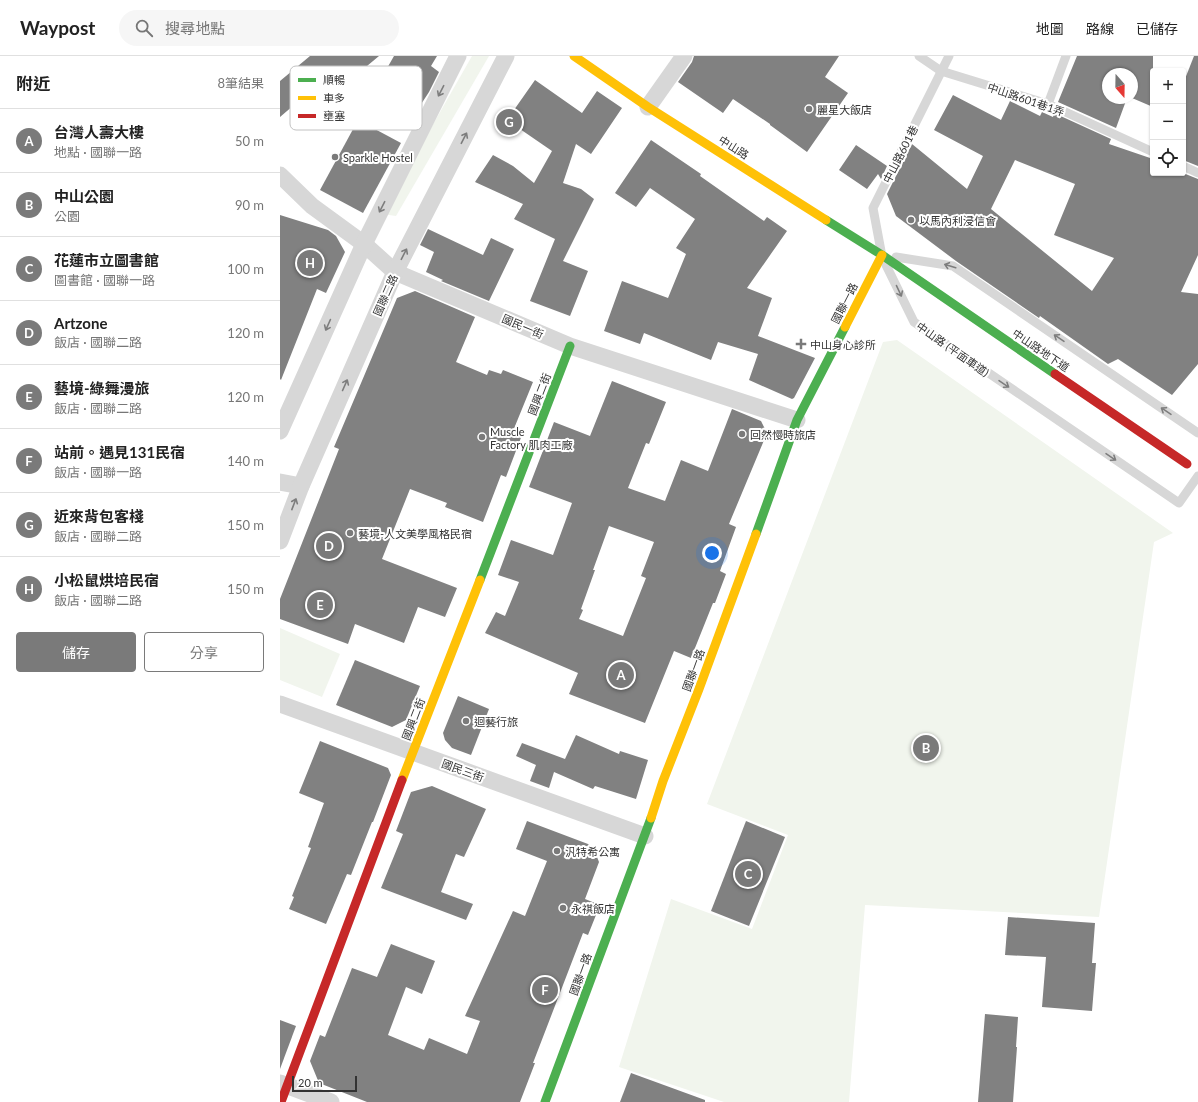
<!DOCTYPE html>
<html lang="zh-TW">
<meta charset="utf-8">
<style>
body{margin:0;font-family:Lato,"Noto Sans TC",sans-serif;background:#f6f6f6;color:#222}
.controls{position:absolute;right:12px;top:12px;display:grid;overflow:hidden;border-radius:4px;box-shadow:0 1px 3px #0004}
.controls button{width:36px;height:36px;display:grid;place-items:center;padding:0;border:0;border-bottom:1px solid #e0e0e0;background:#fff;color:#222;font:20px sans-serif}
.compass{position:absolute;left:822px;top:12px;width:36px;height:36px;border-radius:50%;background:#fff;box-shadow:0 1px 3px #0004;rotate:160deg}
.scale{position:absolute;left:12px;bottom:10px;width:65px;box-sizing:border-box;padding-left:4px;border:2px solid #333;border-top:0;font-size:11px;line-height:14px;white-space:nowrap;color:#333;-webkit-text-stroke:3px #fff;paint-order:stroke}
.you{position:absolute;left:432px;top:497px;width:14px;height:14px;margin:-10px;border:3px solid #fff;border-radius:50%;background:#1a73e8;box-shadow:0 0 0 6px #1a73e833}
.badge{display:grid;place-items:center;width:26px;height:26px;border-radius:50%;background:#7a7a7a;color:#fff;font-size:13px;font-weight:700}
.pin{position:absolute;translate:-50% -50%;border:2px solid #fff;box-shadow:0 1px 4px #0006}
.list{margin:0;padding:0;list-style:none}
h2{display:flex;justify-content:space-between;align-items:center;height:52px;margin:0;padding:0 16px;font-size:17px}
h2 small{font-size:13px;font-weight:400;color:#767676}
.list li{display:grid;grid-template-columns:26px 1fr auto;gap:12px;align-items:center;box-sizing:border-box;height:64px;padding:0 16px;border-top:1px solid #e0e0e0}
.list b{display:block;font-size:15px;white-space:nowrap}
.list p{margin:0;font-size:13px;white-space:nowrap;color:#767676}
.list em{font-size:13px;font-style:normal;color:#767676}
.actions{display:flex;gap:8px;padding:12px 16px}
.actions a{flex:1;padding:9px 0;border:1px solid #7a7a7a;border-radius:4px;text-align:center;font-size:14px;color:#7a7a7a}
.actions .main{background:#7a7a7a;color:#fff}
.icon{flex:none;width:22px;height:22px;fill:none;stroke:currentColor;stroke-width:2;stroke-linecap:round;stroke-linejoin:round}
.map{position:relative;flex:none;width:918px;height:1046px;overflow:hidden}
header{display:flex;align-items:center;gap:24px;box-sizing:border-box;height:56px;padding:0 20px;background:#fff;border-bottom:1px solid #e0e0e0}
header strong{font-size:19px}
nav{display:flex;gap:22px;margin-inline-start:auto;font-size:14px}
.search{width:280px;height:36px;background:#f6f6f6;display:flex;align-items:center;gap:10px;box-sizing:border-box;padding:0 14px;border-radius:22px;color:#767676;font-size:15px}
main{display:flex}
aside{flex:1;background:#fff}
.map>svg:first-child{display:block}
.green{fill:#f1f5ed}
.building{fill:#818181;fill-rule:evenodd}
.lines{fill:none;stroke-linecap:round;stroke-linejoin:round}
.lane{stroke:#d7d7d7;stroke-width:9}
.street{stroke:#d7d7d7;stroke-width:17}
.fast{stroke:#4caf50;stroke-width:9}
.slow{stroke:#ffc107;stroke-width:9}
.jam{stroke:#c62828;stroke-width:9}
.oneway{stroke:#7d7d7d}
.poi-dot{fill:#7a7a7a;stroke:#fff;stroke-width:1.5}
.labels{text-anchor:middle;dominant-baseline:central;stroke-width:4;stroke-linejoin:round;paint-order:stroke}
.street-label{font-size:11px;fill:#333;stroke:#fff}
.poi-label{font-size:11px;fill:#333;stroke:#fff;text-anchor:start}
.key{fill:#fff;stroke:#c2c2c2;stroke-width:1}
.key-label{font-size:11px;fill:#333}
</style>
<header>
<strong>Waypost</strong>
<div class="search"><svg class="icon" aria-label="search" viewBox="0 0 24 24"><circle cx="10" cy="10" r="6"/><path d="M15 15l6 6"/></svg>搜尋地點</div>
<nav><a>地圖</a><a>路線</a><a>已儲存</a></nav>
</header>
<main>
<aside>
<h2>附近<small>8筆結果</small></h2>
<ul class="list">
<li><span class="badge">A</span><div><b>台灣人壽大樓</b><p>地點 · 國聯一路</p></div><em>50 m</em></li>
<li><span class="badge">B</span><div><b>中山公園</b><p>公園</p></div><em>90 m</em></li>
<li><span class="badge">C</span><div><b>花蓮市立圖書館</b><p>圖書館 · 國聯一路</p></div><em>100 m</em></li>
<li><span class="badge">D</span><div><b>Artzone</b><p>飯店 · 國聯二路</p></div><em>120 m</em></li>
<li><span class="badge">E</span><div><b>藝境-綠舞漫旅</b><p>飯店 · 國聯二路</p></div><em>120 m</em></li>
<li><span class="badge">F</span><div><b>站前。遇見131民宿</b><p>飯店 · 國聯一路</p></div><em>140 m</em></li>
<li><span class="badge">G</span><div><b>近來背包客棧</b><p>飯店 · 國聯二路</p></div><em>150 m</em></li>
<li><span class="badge">H</span><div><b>小松鼠烘培民宿</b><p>飯店 · 國聯二路</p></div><em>150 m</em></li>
</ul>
<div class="actions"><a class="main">儲存</a><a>分享</a></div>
</aside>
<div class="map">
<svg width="918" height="1046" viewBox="0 0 918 1046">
<rect width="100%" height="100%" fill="#fff"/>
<g class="green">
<path d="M192,0H209L116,160L102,158Z"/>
<path d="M617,284L893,477L874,486L819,861L585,849L569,1046H444L339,1011L391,843L472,873L508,779L427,748L603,286Z"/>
<path d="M0,572L60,598L42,641L0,624Z"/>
</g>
<g class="building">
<path d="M30,0H99L39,50L28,37L0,61V25Z"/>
<path d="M114,0H157L151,10L159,16L149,36L134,59L94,35Z"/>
<path d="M414,0H559L545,21L568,37L527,96L490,69V68L453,43L443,57L398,26L412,6Z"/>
<path d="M797,0H873V51L852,42V18H828V42H847L836,72L778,46Z"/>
<path d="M914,0H918V110L903,104V28Z"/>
<path d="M255,24L302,57L317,35L342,52L311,98L296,88L283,127L301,133L314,143L283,205L308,215L290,260L250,245L275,183L234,163L243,148L195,126L213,99L233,110L254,127L272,95L227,64Z"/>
<path d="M673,39L721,64L730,45L760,60L762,56L773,61L774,57L831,83L829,88L873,103V117H903L918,123V199L901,236L918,238V308L892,339L838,303L828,308L760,260L759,262L676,205L616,160L607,138L632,88L687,133L703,100L654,74ZM735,104L795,128L774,179L834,202L812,235L711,153Z"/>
<path d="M78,64L121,87L83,157L40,134Z"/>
<path d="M371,84L421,118L420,120L484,165L487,161L507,175L467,232L492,242L478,280L535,302L514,342L512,343L469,324L478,298L438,286L431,304L364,277L360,288L324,275L342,225L388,242L406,198L396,192L415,163L370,132L356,151L335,137Z"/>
<path d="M576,89L607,110L601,123L598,118L587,133L559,114Z"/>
<path d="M0,159L48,174L56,180L65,196L46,237L37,233L1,324L0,323Z"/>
<path d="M148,173L203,199L211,182L234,193L209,245L161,225L163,224L146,216L154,196L140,189Z"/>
<path d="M135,235L195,261L176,306L207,319L209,314L221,318L223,314L253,326L233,375L242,379L226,421L221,419L203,466L165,451L167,447L130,433L102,503L177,532L165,561L138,551L124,587L75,568L68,588L0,563V543L59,393L54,391L117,242Z"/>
<path d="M332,325L386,346L369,388L366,387L348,432L385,445L401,404L428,415L452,353L481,365L487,377L449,468L456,471L440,515L446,518L435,547H433L411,602L394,595L365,667L289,638L298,617L205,577L216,556L225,560L239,526L218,519L231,484L273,499L292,447L249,431L274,366L310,380ZM329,470L374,486L361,520L366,522L343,580L299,563L303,554L301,553L315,514H313Z"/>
<path d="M75,604L140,630L126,664L112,671L56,649Z"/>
<path d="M178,640L209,653L191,699L172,692L165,684L163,677Z"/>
<path d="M296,679L339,698L340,695L368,704L356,743L315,730L313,733L274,716L269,732L250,725L256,709L236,700L242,687L285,703Z"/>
<path d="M40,685L108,712L111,719L93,766H92L71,819L67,818L46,868L9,853L14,841L12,840L31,792L28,791L44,747L19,737Z"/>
<path d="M152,730L206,753L184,801L176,798L161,836L193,848L186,864L101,832L123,778L116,775L131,736Z"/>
<path d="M247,765L308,788L315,796L319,806L305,843L320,849L308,879L303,877L253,1007H255L240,1046H87L39,1027L30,1005L40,979L45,981L72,912L97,921L111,888L155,905L142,938L126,931L108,979L144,994L149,982L187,998L200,965L185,960L233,855L245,860L267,805L236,793Z"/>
<path d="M466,765L505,781L469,870L431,855Z"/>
<path d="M728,861L815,867L812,907H816L812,955L762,951L766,901L725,899Z"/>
<path d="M705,958L738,961L736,991H737L733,1046H698Z"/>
<path d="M0,964L16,970L0,1013Z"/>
<path d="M351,1017L425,1044V1046H340Z"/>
</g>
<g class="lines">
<g class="lane">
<path d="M639,0L661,15L768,48L873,96"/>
<path d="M768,48L786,0"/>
<path d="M903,110L918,117"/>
<path d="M601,195L593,152L669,0"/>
<path d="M616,201L673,210L918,377"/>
<path d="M606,209L634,266L899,447L918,420"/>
</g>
<g class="street">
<path d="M368,51L404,0"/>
<path d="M0,119L32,150L84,188L115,216L290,290L517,364"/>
<path d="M0,375L84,188L178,0"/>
<path d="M0,426L21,430"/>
<path d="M0,485L21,430L115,216L226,0"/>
<path d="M0,648L365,780"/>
<path d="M0,1027L51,1046"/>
</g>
<g class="fast">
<path d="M546,164L602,199L775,318"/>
<path d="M476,478L517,364L565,271"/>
<path d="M200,524L290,290"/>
<path d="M265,1046L371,762"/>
</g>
<g class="slow">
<path d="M294,0L368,51L546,164"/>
<path d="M565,271L602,199"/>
<path d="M122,724L200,524"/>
<path d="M371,762L383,725L419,633L476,478"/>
</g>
<g class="jam">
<path d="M775,318L907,408"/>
<path d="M1,1046L122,724"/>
</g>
</g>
<defs><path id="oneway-shaft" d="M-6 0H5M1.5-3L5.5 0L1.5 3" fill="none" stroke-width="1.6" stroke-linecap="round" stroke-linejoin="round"/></defs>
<g class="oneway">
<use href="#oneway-shaft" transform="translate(161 35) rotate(117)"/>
<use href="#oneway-shaft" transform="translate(184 82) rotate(-63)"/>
<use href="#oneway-shaft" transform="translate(102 151) rotate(117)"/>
<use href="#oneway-shaft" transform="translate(124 198) rotate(-63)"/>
<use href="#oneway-shaft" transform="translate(670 210) rotate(-163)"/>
<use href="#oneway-shaft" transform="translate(619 235) rotate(65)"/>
<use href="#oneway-shaft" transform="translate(48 269) rotate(114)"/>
<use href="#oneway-shaft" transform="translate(779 282) rotate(-146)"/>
<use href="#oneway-shaft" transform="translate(724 328) rotate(34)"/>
<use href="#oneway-shaft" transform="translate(65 329) rotate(-66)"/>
<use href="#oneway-shaft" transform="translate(886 355) rotate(-146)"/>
<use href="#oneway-shaft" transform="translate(831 401) rotate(34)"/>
<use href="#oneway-shaft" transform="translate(14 448) rotate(-69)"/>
</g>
<g class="poi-dot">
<circle cx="529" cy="53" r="4"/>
<circle cx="55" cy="101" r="4"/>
<circle cx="631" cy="164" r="4"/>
<path d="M519 282h4v4h4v4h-4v4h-4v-4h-4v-4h4z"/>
<circle cx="462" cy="378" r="4"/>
<circle cx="202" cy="381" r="4"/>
<circle cx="70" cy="477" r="4"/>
<circle cx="186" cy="665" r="4"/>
<circle cx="277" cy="795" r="4"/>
<circle cx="283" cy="852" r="4"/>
</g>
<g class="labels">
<g class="street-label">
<text transform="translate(746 43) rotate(19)">中山路601巷1弄</text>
<text transform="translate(454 91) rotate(32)">中山路</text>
<text transform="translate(620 98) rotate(-63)">中山路601巷</text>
<text transform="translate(105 239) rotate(-66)">國聯二路</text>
<text transform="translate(564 247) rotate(-63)">國聯一路</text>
<text transform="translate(243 270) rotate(23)">國民一街</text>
<text transform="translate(673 293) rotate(35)">中山路 (平面車道)</text>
<text transform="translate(761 294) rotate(34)">中山路地下道</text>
<text transform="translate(259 338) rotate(-69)">國興二街</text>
<text transform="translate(413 614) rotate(-70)">國聯一路</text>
<text transform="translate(133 663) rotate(-69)">國興二街</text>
<text transform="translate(183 714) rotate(20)">國民三街</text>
<text transform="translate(300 918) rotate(-70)">國聯一路</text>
</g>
<g class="poi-label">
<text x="537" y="53">麗星大飯店</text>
<text x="63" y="101">Sparkle Hostel</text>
<text x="639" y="164">以馬內利浸信會</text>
<text x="530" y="288">中山身心診所</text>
<text x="210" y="375">Muscle<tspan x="210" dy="13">Factory 肌肉工廠</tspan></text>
<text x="470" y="378">回然慢時旅店</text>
<text x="78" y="477">藝境-人文美學風格民宿</text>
<text x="194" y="665">迴藝行旅</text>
<text x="285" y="795">汎特希公寓</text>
<text x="291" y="852">永祺飯店</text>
</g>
</g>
<rect x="10" y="10" width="132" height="64" rx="6" class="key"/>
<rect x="18" y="22" width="18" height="4" fill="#4caf50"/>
<rect x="18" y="40" width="18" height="4" fill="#ffc107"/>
<rect x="18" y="58" width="18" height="4" fill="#c62828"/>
<g class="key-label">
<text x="43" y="28">順暢</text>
<text x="43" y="46">車多</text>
<text x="43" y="64">壅塞</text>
</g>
</svg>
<div class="controls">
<button>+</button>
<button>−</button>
<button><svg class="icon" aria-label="locate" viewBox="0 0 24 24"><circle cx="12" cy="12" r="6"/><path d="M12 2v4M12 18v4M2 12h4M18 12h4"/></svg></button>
</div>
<svg class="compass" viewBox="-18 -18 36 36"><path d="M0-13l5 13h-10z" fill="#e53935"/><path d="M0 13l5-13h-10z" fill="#767676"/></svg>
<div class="scale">20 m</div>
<div class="you"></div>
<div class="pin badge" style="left:341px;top:619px">A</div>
<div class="pin badge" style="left:646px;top:692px">B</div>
<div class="pin badge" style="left:468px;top:818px">C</div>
<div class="pin badge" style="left:49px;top:490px">D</div>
<div class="pin badge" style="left:40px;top:549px">E</div>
<div class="pin badge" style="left:265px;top:934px">F</div>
<div class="pin badge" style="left:229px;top:66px">G</div>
<div class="pin badge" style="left:30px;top:207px">H</div>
</div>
</main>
